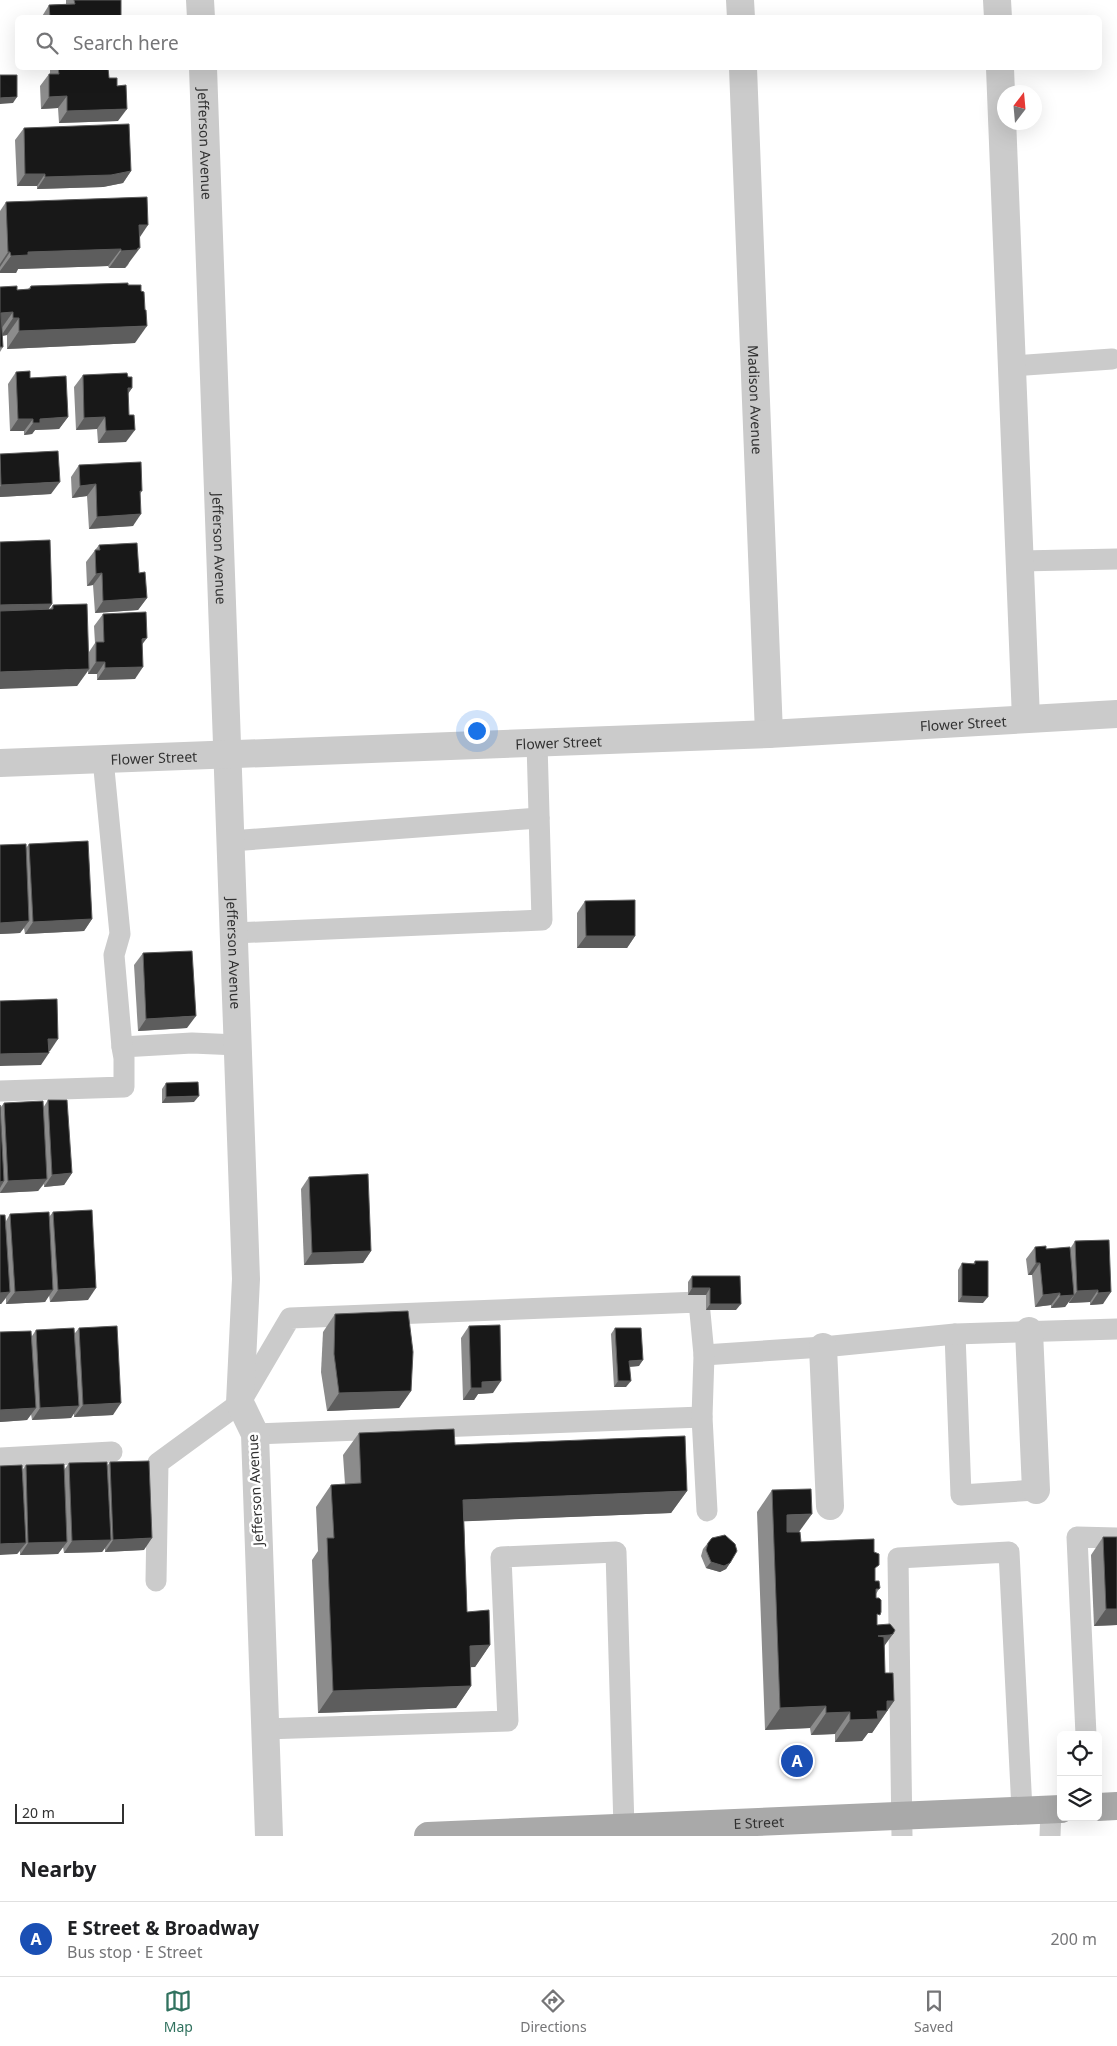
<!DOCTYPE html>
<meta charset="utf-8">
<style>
body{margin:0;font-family:"Noto Sans",sans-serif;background:#f6f6f6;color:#202124}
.controls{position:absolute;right:15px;bottom:15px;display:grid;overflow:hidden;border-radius:8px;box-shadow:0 5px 20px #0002}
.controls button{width:45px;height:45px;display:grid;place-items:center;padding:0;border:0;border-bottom:1px solid #e0e0e0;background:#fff;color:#202124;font:25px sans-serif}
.compass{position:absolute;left:997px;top:85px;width:45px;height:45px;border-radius:50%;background:#fff;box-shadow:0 5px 20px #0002;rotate:16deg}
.scale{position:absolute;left:15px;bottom:12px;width:109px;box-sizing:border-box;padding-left:5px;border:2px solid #313131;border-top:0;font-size:14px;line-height:18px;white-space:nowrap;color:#313131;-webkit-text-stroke:4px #fff;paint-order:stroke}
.you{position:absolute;left:476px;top:730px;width:18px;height:18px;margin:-12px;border:4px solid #fff;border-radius:50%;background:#1a73e8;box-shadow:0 0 0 8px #1a73e833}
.badge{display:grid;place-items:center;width:32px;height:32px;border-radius:50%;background:#31725f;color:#fff;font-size:16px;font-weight:700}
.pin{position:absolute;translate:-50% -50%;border:2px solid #fff;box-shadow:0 1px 5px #0006}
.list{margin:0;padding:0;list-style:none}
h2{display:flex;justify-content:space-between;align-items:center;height:65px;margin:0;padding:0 20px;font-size:21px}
h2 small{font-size:16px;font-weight:400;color:#757577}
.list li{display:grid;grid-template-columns:32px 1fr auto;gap:15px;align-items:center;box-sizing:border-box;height:75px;padding:0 20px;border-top:1px solid #e0e0e0}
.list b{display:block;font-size:19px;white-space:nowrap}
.list p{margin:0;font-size:16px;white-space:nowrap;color:#757577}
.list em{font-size:16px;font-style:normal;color:#757577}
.icon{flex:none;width:28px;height:28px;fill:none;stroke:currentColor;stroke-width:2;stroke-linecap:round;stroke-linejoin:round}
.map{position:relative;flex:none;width:1117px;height:1836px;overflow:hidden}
.search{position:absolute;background:#fff;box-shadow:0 5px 20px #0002;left:15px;right:15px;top:15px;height:55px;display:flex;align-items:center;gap:12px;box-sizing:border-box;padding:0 18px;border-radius:8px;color:#757577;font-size:19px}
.sheet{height:140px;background:#fff}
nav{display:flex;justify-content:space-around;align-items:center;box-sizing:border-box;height:70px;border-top:1px solid #e0e0e0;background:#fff;font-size:14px;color:#757577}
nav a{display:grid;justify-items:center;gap:2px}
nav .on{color:#31725f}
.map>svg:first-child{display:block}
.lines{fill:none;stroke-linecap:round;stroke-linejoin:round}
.lane{stroke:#cbcbcb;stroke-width:21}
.street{stroke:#cbcbcb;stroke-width:28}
.primary{stroke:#a9a9a9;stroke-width:28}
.wall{fill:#8c8c8c}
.shaded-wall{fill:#5d5d5d}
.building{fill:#181818;stroke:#5d5d5d}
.labels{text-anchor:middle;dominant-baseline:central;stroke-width:5;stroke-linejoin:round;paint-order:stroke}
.street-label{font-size:14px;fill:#313131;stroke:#fff}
</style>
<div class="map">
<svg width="1117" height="1836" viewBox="0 0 1117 1836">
<rect width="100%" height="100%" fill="#fff"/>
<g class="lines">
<g class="lane">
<path d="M1012,366L1112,359"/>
<path d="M1020,561L1117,559"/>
<path d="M231,841L539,818"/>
<path d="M234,933L542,920L537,743"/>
<path d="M122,1047L192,1043L238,1045"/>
<path d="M0,1091L124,1087V1058L122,1047L114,955L120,934L103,759"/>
<path d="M955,1334L961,1495L1036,1490"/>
<path d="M704,1355L823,1347L955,1334L1117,1329"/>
<path d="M255,1434L702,1417"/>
<path d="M0,1458L112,1452"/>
<path d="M156,1581L158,1463L240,1403L290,1318L699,1302L704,1355L702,1417L707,1511"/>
<path d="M265,1729L508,1721L501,1557L616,1552L624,1828"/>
<path d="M1086,1735L1077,1537L1117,1538"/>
<path d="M902,1836L898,1558L1009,1552L1022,1810"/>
<path d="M1050,1836L1051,1809"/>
</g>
<g class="street">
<path d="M200,0L201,18"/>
<path d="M740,0L741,18"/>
<path d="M997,0L998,18"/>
<path id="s1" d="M203,68L246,1279L240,1403L255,1434L269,1836"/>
<path id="s2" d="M743,68L769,734"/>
<path d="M1000,68L1026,719"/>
<path id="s3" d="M0,763L769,734L1117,714"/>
<path d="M1029,1331L1036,1490"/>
<path d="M823,1347L830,1506"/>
</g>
<g class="primary">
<path d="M1098,1807L1117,1806"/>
<path id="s4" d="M428,1836L1061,1809"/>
</g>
</g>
<g class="wall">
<path d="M66,0H121V18H41L49,5L66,4Z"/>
<path d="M50,68H119H108L109,78L118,121L59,123L58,108L41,109L40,86L49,74H50Z"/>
<path d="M24,128L131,171L123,183L103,187L37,189V186H17L15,140Z"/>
<path d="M6,202L140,237L128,265L125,268H109L108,266L18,269L16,273H0V211Z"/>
<path d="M128,285L135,343L7,349V335L2,336L3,347L0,352V287L17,290L28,289L31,286Z"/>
<path d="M16,372L30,378L68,417L59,429L35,430L32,434L24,435V431H10L8,384Z"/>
<path d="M83,375L128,377L132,388L128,393L126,442L98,443L97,429L76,430L74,387Z"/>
<path d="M0,454L51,494L0,497Z"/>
<path d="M79,465L142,491L140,494L133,526L89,529L87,496L72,498L71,477Z"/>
<path d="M0,542L52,604L48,609H50L53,605L89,652L95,643L94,626L103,614L142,644L135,679L97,680V674H88V671L77,686Z"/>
<path d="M99,545L139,573L147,598L138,610L95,613L93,585L87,586L86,562Z"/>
<path d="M29,844L92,919L84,931L25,934L24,928L20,933L0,934V845L26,848Z"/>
<path d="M585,901L635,936L627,948H577V913Z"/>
<path d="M143,953L187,1028L138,1031L134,965Z"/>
<path d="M166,1083L194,1102L162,1103V1089Z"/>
<path d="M48,1100L72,1173L64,1185L44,1187V1184L38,1191L0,1193V1105V1108L4,1103L43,1108Z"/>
<path d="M309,1177L371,1251L363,1263L304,1265L301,1189Z"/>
<path d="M53,1212L88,1300L50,1302L49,1295L45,1302L6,1304V1298L1,1304L6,1221L10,1214L49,1217Z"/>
<path d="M1109,1240L1103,1304L1090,1305V1302L1069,1303V1301L1065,1307L1051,1308V1305L1035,1307L1032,1275H1028L1026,1259L1035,1247L1046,1249H1070L1075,1241Z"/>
<path d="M975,1261L983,1303L958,1302V1270L962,1263L973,1264Z"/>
<path d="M692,1276H740L736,1310H706V1295H688V1282Z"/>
<path d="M335,1314L411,1391L399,1408L327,1411L321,1372L323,1332Z"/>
<path d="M469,1326L493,1393L478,1394L474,1400H463L461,1338Z"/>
<path d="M79,1328L113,1415L74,1417V1413L71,1418L32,1420L31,1414L27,1420L0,1422V1332L32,1336L36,1330L75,1333Z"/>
<path d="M615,1328L639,1366L630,1367L626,1387H614L611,1334Z"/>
<path d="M359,1433L455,1445L687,1491L671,1513L464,1521L467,1612L490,1645L475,1667H470L471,1686L456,1708L318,1713L312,1560L318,1551L316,1507L331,1485L345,1484L343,1455Z"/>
<path d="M110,1462L144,1550L105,1552V1548L102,1552L64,1553L63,1547L58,1554L20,1555V1551L17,1554L23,1469L26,1465L64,1470L69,1463L107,1466Z"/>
<path d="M772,1490L799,1532L801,1542L875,1571V1581L879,1589L876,1594L877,1625L884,1646L885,1673L894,1701L872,1733H868L862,1741L835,1742V1734L811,1735L810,1728L765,1730L757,1512Z"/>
<path d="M1103,1537L1117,1625L1094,1626L1091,1555Z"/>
<path d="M712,1538L730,1563L726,1569L720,1572L706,1568L701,1556L703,1549Z"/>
</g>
<g class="shaded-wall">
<path d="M67,96L58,108L41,109L49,97Z"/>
<path d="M17,97L13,103L0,104V98Z"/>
<path d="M127,109L118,121L59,123L67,111Z"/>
<path d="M131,171L123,183L103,187L37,189L45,177Z"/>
<path d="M25,174H45L37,186H17Z"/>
<path d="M139,225H148L136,243Z"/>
<path d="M140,248L125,268H109L121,251Z"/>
<path d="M121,249L108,266L18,269L16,273H0V271L11,256L28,252Z"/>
<path d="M8,252H10L0,267V264Z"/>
<path d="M13,312L1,329V313Z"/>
<path d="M13,318H19L7,335L1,336Z"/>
<path d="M147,326L135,343L7,349L19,331Z"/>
<path d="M128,388H132L124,400Z"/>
<path d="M68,417L59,429L35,430L32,434L24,435L33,423L40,419Z"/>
<path d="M105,417L97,429L76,430L84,418Z"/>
<path d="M18,419H33L24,431H10Z"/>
<path d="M135,430L126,442L98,443L106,431Z"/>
<path d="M60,482L51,494L0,497V487L1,485Z"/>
<path d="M96,484L87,496L72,498L80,486Z"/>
<path d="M141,514L133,526L89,529L97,517Z"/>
<path d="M102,573L93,585L87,586L96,574Z"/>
<path d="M147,598L138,610L95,613L103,601Z"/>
<path d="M52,604L44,616L0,617V605Z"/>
<path d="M147,638L138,650L142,639Z"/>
<path d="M96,662H105L97,674H88Z"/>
<path d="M143,667L135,679L97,680L105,668Z"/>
<path d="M89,669L77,686L0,689V672Z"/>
<path d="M92,919L84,931L25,934L33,922Z"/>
<path d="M29,921L20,933L0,934V923Z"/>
<path d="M586,936H635L627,948H577Z"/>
<path d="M196,1016L187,1028L138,1031L146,1019Z"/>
<path d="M48,1039H58L50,1051H40Z"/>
<path d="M49,1053L41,1065L0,1066V1054Z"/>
<path d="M199,1096L194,1102L162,1103L166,1097Z"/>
<path d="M72,1173L64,1185L44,1187L52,1175Z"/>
<path d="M47,1179L38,1191L0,1193L8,1181Z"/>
<path d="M4,1181L0,1188V1182Z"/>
<path d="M371,1251L363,1263L304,1265L312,1253Z"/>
<path d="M1036,1263H1040L1032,1275H1028Z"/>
<path d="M96,1288L88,1300L50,1302L58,1290Z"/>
<path d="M692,1288H710L706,1295H688Z"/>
<path d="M53,1290L45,1302L6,1304L15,1292Z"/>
<path d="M1098,1290L1090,1302L1069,1303L1077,1291Z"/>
<path d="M10,1292L1,1304H0V1293Z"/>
<path d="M1111,1292L1103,1304L1090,1305L1098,1293Z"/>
<path d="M1060,1293L1051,1305L1035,1307L1043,1295Z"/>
<path d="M1074,1295L1065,1307L1051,1308L1060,1296Z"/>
<path d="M962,1296L988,1297L983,1303L958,1302Z"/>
<path d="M710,1304H741L736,1310H706Z"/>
<path d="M643,1360L639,1366L625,1367L629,1361Z"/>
<path d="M501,1381L493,1393L478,1394L474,1400H463L471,1388L482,1382Z"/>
<path d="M618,1381H631L626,1387H614Z"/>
<path d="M411,1391L399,1408L327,1411L339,1393Z"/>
<path d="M121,1403L113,1415L74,1417L83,1405Z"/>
<path d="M79,1406L71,1418L32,1420L40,1408Z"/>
<path d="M36,1408L27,1420L0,1422V1410Z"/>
<path d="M687,1491L671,1513L448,1522L463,1500Z"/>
<path d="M812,1514L796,1536L774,1537L787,1515Z"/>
<path d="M152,1538L144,1550L105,1552L113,1540Z"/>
<path d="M111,1540L102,1552L64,1553L72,1541Z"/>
<path d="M67,1542L58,1554L20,1555L28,1543Z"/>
<path d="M26,1543L17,1554L0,1555V1544Z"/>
<path d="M711,1562L730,1563L726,1569L720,1572L706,1568Z"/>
<path d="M1106,1609H1117V1625L1094,1626Z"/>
<path d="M893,1634L877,1656L878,1636Z"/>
<path d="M490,1645L475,1667L454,1668L470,1646Z"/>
<path d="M471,1686L456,1708L318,1713L333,1691Z"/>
<path d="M887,1701H894L872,1733H868L862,1741L835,1742L850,1720L877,1711Z"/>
<path d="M826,1706L810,1728L765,1730L780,1708Z"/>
<path d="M850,1712L835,1734L811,1735L826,1713Z"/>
</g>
<g class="building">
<path d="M74,0H121V18H50L49,5L75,4Z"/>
<path d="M58,68H108L109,78H117V86L126,85L127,109L67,111V96L49,97V74H59Z"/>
<path d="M0,75H17V97L0,98Z"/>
<path d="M129,124L131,171L111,175L45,177V174H25L24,128Z"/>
<path d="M147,197L148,225H139L140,248H138L137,250L121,251V249L28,252V255L11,256L10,252H8L6,202Z"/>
<path d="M128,283V285H141V291L144,292L145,310H146L147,326L19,331V318H13V312L1,313L3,347H0V287L17,286V290L30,289L31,286Z"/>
<path d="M30,371V378L66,376L68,417L40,419V423H33V419H18L16,372Z"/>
<path d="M127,373L128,377H132V388H128L129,415H134L135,430L106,431L105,417L84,418L83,375Z"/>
<path d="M58,451L60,482L1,485L0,454Z"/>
<path d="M141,462L142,491H140L141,514L97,517L96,484L80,486L79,465Z"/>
<path d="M50,540L52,604L0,605V542Z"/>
<path d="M137,543L139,573L145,572L147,598L103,601L102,573L96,574L95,550H100L99,545Z"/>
<path d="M87,604L89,669L0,672V611L53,609V605Z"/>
<path d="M146,612L147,638L142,639L143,667L105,668V662H96V642H104L103,614Z"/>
<path d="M88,841L92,919L33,922L29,844Z"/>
<path d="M26,844L29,921L0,923V845Z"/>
<path d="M635,900V936H586L585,901Z"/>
<path d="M192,951L196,1016L146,1019L143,953Z"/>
<path d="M57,999L58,1039H48L49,1053L0,1054V1001Z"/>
<path d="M198,1082L199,1096L166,1097V1083Z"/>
<path d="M48,1100H67L72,1173L52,1175Z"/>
<path d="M43,1101L47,1179L8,1181L4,1103Z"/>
<path d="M0,1105L4,1181L0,1182Z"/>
<path d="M368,1174L371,1251L312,1253L309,1177Z"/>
<path d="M92,1210L96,1288L58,1290L53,1212Z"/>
<path d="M49,1212L53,1290L15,1292L10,1214Z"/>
<path d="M0,1215H5L10,1292L0,1293Z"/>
<path d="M1109,1240L1111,1292L1098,1293V1290L1077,1291L1075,1241Z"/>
<path d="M1046,1246V1249L1070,1247L1074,1295L1060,1296V1293L1043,1295L1040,1263H1036L1035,1247Z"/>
<path d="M975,1261H988V1297L962,1296V1263L975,1264Z"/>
<path d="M692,1276H740L741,1304H710V1288H692Z"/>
<path d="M408,1311L413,1352L411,1391L339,1393L334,1354L335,1314Z"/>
<path d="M500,1325L501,1381L482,1382V1388H471L469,1326Z"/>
<path d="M117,1326L121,1403L83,1405L79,1328Z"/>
<path d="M74,1328L79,1406L40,1408L36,1330Z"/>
<path d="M615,1328H641L643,1360L629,1361L631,1381H618Z"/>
<path d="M31,1331L36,1408L0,1410V1332Z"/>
<path d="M454,1429L455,1445L685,1436L687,1491L463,1500L467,1612L489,1610L490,1645L470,1646L471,1686L333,1691L327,1538H334L331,1485L361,1483L359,1433Z"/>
<path d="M149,1461L152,1538L113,1540L110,1462Z"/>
<path d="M107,1462L111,1540L72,1541L69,1463Z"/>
<path d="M64,1464L67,1542L28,1543L26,1465Z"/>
<path d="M22,1465L26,1543L0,1544V1466Z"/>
<path d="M811,1489L812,1514L787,1515V1532H800L801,1542L874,1539V1552L879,1554V1565L875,1568V1581H879L880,1588L879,1589H876V1598H879L881,1600V1612L880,1615L877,1614V1625L890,1624L895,1630L893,1634L890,1635L878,1636L884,1637L885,1673H893L894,1701H887V1711H877L878,1719L850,1720V1712L826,1713V1706L780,1708L772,1490Z"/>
<path d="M725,1535L735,1544L737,1551L730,1563L724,1566L711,1562L706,1550L708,1543L712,1538Z"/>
<path d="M1103,1537H1117V1609H1106Z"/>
</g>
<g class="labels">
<g class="street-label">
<text stroke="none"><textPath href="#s1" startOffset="76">Jefferson Avenue</textPath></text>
<text stroke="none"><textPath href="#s2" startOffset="332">Madison Avenue</textPath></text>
<text stroke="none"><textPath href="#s1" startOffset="481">Jefferson Avenue</textPath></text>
<text stroke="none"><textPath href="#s3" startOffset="964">Flower Street</textPath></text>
<text stroke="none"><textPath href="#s3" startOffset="559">Flower Street</textPath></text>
<text stroke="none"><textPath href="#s3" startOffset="154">Flower Street</textPath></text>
<text stroke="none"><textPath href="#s1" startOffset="886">Jefferson Avenue</textPath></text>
<text transform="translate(255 1490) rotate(-93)">Jefferson Avenue</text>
<text stroke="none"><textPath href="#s4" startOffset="331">E Street</textPath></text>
</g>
</g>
</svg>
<div class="controls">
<button><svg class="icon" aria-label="locate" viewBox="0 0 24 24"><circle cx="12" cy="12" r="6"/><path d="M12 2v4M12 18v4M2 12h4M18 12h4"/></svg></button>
<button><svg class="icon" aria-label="layers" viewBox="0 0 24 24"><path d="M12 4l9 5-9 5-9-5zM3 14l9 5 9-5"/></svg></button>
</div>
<svg class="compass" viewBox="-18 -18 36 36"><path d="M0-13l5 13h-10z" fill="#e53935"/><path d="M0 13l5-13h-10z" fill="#757577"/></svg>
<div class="scale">20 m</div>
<div class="you"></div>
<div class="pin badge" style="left:797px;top:1761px;background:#1a4fb4">A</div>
<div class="search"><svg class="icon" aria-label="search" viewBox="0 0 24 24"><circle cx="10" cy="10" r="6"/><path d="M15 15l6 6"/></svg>Search here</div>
</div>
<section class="sheet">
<h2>Nearby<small></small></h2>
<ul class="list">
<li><span class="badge" style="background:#1a4fb4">A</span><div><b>E Street &amp; Broadway</b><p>Bus stop · E Street</p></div><em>200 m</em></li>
</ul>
</section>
<nav>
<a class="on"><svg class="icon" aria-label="map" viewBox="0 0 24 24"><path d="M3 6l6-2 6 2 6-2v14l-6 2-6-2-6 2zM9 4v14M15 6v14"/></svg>Map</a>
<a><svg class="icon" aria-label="directions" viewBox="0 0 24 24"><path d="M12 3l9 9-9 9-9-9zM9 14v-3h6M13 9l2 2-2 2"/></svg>Directions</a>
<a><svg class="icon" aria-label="saved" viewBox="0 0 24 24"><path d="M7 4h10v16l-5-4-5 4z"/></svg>Saved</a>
</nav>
